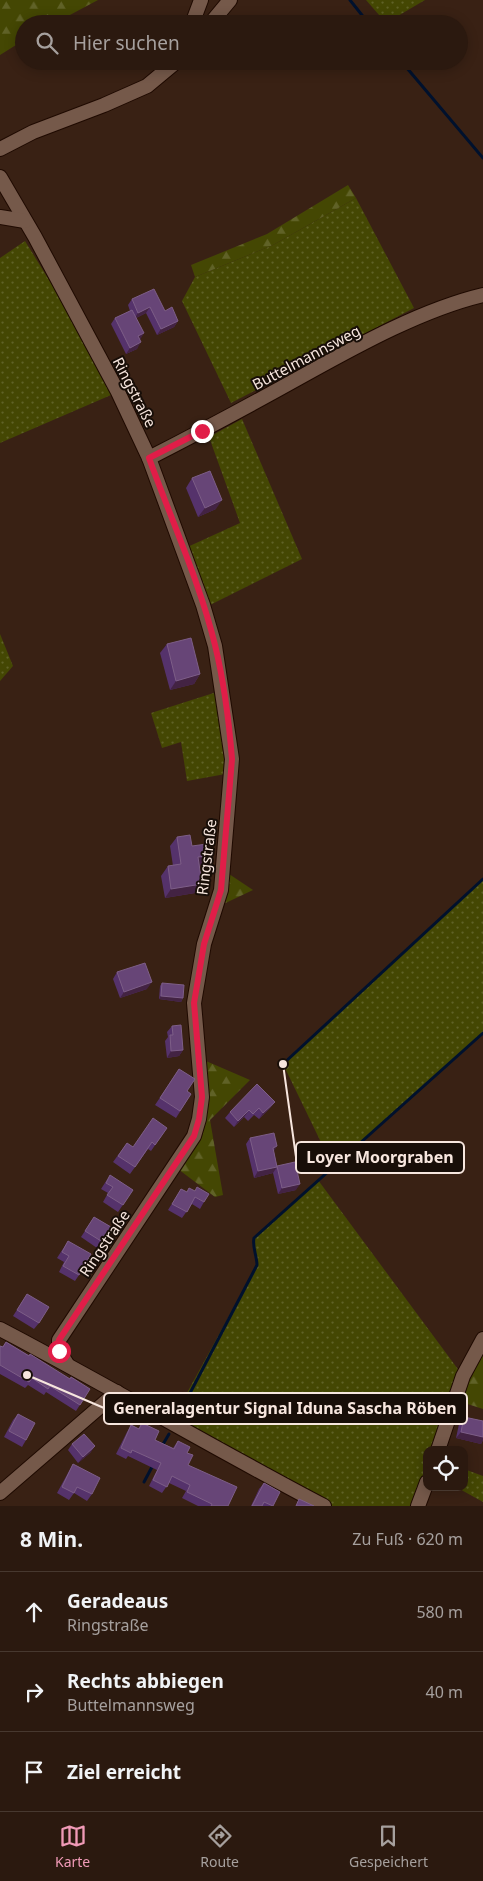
<!DOCTYPE html>
<html lang="de">
<meta charset="utf-8">
<style>
body{margin:0;font-family:"Noto Sans",sans-serif;background:#37261d;color:#f1f3f6}
.controls{position:absolute;right:15px;bottom:15px;display:grid;overflow:hidden;border-radius:10px;box-shadow:0 2px 12px #0003}
.controls button{width:45px;height:45px;display:grid;place-items:center;padding:0;border:0;border-bottom:1px solid #47382f;background:#2b190f;color:#f1f3f6;font:25px sans-serif}
.stop{position:absolute;width:15px;height:15px;margin:-11px;border:4px solid #e11d48;border-radius:50%;background:#fff}
.stop.end{background:#e11d48;border-color:#fff;box-shadow:0 1px 5px #0008}
.list{margin:0;padding:0;list-style:none}
h2{display:flex;justify-content:space-between;align-items:center;height:65px;margin:0;padding:0 20px;font-size:21px}
h2 small{font-size:16px;font-weight:400;color:#a6a09e}
.list li{display:grid;grid-template-columns:32px 1fr auto;gap:15px;align-items:center;box-sizing:border-box;height:80px;padding:0 20px;border-top:1px solid #47382f}
.list b{display:block;font-size:19px;white-space:nowrap}
.list p{margin:0;font-size:16px;white-space:nowrap;color:#a6a09e}
.list em{font-size:16px;font-style:normal;color:#a6a09e}
.icon{flex:none;width:28px;height:28px;fill:none;stroke:currentColor;stroke-width:2;stroke-linecap:round;stroke-linejoin:round}
.map{position:relative;flex:none;width:483px;height:1506px;overflow:hidden}
.search{position:absolute;background:#2b190f;box-shadow:0 2px 12px #0003;left:15px;right:15px;top:15px;height:55px;display:flex;align-items:center;gap:12px;box-sizing:border-box;padding:0 18px;border-radius:28px;color:#a6a09e;font-size:19px}
.sheet{height:305px;background:#2b190f}
nav{display:flex;justify-content:space-around;align-items:center;box-sizing:border-box;height:70px;border-top:1px solid #47382f;background:#2b190f;font-size:14px;color:#a6a09e}
nav a{display:grid;justify-items:center;gap:2px}
nav .on{color:#f09ab7}
.map>svg:first-child{display:block}
.grass{fill:url(#grass-dots)}
.forest{fill:url(#forest-firs)}
.lines{fill:none;stroke-linecap:round;stroke-linejoin:round}
.stream{stroke:#00112d;stroke-width:3}
.minor-casing{stroke:#1f0a01;stroke-width:16}
.minor{stroke:#75594a;stroke-width:14}
.wall{fill:#55326b}
.shaded-wall{fill:#432343}
.building{fill:#674577;stroke:#7d5e87}
.route{stroke:#e11d48;stroke-width:6}
.labels{text-anchor:middle;dominant-baseline:central;stroke-width:4;stroke-linejoin:round;paint-order:stroke}
.street-label{font-size:15px;fill:#f7e6de;stroke:#180e08}
.leader{fill:none;stroke:#f7e6de;stroke-width:2}
.callout-dot{fill:#f7e6de;stroke:#180e08;stroke-width:2}
.callout{fill:#180e08;stroke:#f7e6de;stroke-width:2}
.callout-label{font-size:16px;text-anchor:middle;font-weight:bold;fill:#f7e6de}
</style>
<div class="map">
<svg width="483" height="1506" viewBox="0 0 483 1506">
<defs>
<pattern id="grass-dots" width="8" height="8" patternUnits="userSpaceOnUse" patternTransform="scale(1.25)"><rect width="8" height="8" fill="#444703"/><path d="M2 2h.1M6 6h.1" fill="none" stroke="#606227" stroke-width="1.8" stroke-linecap="round"/></pattern>
<pattern id="forest-firs" width="22" height="20" patternUnits="userSpaceOnUse" patternTransform="scale(1.25)"><rect width="22" height="20" fill="#444703"/><path d="M5 1l3.5 6h-7zM16 11l3.5 6h-7z" fill="#606227"/></pattern>
</defs>
<rect width="100%" height="100%" fill="#392114"/>
<g class="grass">
<path d="M366,0H425L386,23Z"/>
<path d="M356,198L414,308L231,403L182,301L195,277L273,245Z"/>
<path d="M25,241L118,392L0,443V258Z"/>
<path d="M242,419L302,559L204,608L183,549L240,523L209,437Z"/>
<path d="M0,634L13,666L0,681Z"/>
<path d="M223,690L231,773L187,781L181,742L162,748L151,713Z"/>
<path d="M483,879V1033L333,1167L283,1064Z"/>
<path d="M318,1180L463,1376L438,1450H427V1482L418,1506H324L171,1422L257,1265C257,1256 252,1247 254,1238Z"/>
<path d="M464,1469L483,1476V1502L456,1487H464Z"/>
</g>
<g class="forest">
<path d="M0,0H98L53,24H24V40L0,55Z"/>
<path d="M348,185L356,198L273,245L195,277L191,265L267,234Z"/>
<path d="M223,870L253,890L215,908Z"/>
<path d="M199,1058L250,1080L210,1120L223,1195L215,1197L174,1166L194,1136Z"/>
<path d="M483,1339V1409L455,1400Z"/>
</g>
<g class="lines">
<g class="stream">
<path d="M350,0L369,24"/>
<path d="M401,61L483,158"/>
<path d="M283,1064L483,879"/>
<path d="M177,1418L257,1265C257,1256 252,1247 254,1238L483,1033"/>
<path d="M162,1446L169,1434"/>
<path d="M144,1482L153,1465"/>
</g>
<defs>
<g id="minor">
<path d="M192,24L201,0"/>
<path d="M210,24L230,0"/>
<path d="M0,149L33,132L104,105L147,86L177,61"/>
<path d="M0,177L35,237L118,392L149,458L203,605L215,646L232,759L221,890L204,944L194,1003L202,1097L199,1119L194,1136L59,1340V1351L67,1364"/>
<path d="M0,217L25,221"/>
<path d="M149,458C202,431 254,403 306,374C360,344 424,309 483,295"/>
<path d="M0,1329C109,1386 215,1449 324,1506"/>
<path d="M438,1450L463,1376L483,1339"/>
<path d="M0,1493L117,1392"/>
<path d="M418,1506L427,1482"/>
</g>
</defs>
<use href="#minor" class="minor-casing"/>
<use href="#minor" class="minor"/>
</g>
<g class="wall">
<path d="M132,299L165,311L178,321L174,327L157,335L146,313L136,318L140,339L137,349L126,354L111,324L115,318L130,311L128,305Z"/>
<path d="M192,478L216,509L198,517L186,488Z"/>
<path d="M167,644L200,674L194,684L170,690L160,653Z"/>
<path d="M177,837L209,856L203,865H199L195,893L165,898L161,876L168,866H173L170,846Z"/>
<path d="M117,972L147,989L120,998L113,979Z"/>
<path d="M162,983L183,998L181,1002L159,999L160,986Z"/>
<path d="M172,1026L183,1050L179,1056L167,1058L165,1041L168,1037L167,1032Z"/>
<path d="M179,1069L187,1091L191,1094L176,1118L155,1105Z"/>
<path d="M275,1102L270,1108L259,1119L254,1115L248,1121L244,1117L234,1127L225,1118L230,1112Z"/>
<path d="M167,1128L151,1151L148,1149L130,1174L113,1162L127,1143L133,1147Z"/>
<path d="M250,1138L274,1152L277,1166L296,1190L278,1194L273,1173L254,1178L246,1144Z"/>
<path d="M110,1175L133,1190L118,1212L103,1202L108,1193L101,1189Z"/>
<path d="M181,1189L204,1202L200,1209L192,1204L182,1218L168,1210Z"/>
<path d="M94,1217L111,1227L97,1248L81,1237Z"/>
<path d="M68,1241L79,1275L75,1281L59,1272L64,1262L57,1258Z"/>
<path d="M27,1294L39,1323L34,1329L13,1316Z"/>
<path d="M6,1342L70,1379L90,1389L76,1411L46,1392L44,1395L28,1385L25,1388L0,1374V1346L2,1347Z"/>
<path d="M18,1414L26,1440L22,1447L4,1437L13,1420Z"/>
<path d="M464,1417L483,1421V1440L481,1444L456,1438L459,1424Z"/>
<path d="M142,1423L155,1440L173,1448L178,1441L187,1453L188,1465L228,1506H198L182,1498L186,1491L169,1483L162,1493L149,1486L157,1470L128,1456L126,1459L116,1454L127,1432L131,1425L138,1429Z"/>
<path d="M72,1444L95,1446L90,1453L78,1463L68,1450Z"/>
<path d="M73,1464L92,1494L87,1501L74,1493L69,1500L57,1493L69,1471Z"/>
<path d="M264,1483L273,1506H251L259,1489Z"/>
</g>
<g class="shaded-wall">
<path d="M150,307L146,313L134,319L138,313Z"/>
<path d="M178,321L174,327L157,335L161,329Z"/>
<path d="M144,333L140,340L138,336Z"/>
<path d="M141,342L137,349L126,354L130,348Z"/>
<path d="M222,500L216,509L198,517L205,508Z"/>
<path d="M200,674L194,684L170,690L176,681Z"/>
<path d="M209,856L203,865L191,867L198,857Z"/>
<path d="M202,884L195,893L165,898L171,889Z"/>
<path d="M152,982L147,989L120,998L124,992Z"/>
<path d="M161,996L183,998L181,1002L159,999Z"/>
<path d="M183,1050L179,1056L167,1058L171,1051Z"/>
<path d="M275,1102L270,1108L259,1119L263,1113Z"/>
<path d="M249,1110L244,1117L234,1127L238,1121Z"/>
<path d="M277,1146L273,1153V1148Z"/>
<path d="M277,1167L273,1173L254,1178L258,1171Z"/>
<path d="M300,1184L296,1190L278,1194L282,1188Z"/>
<path d="M461,1432L483,1437V1440L481,1444L456,1438Z"/>
<path d="M95,1446L90,1453L78,1463L83,1457Z"/>
</g>
<g class="building">
<path d="M154,289L165,311L172,307L178,321L161,329L150,307L138,313L132,299Z"/>
<path d="M132,310L144,333L138,336L141,342L130,348L115,318Z"/>
<path d="M210,471L222,500L205,508L192,478Z"/>
<path d="M191,638L200,674L176,681L167,644Z"/>
<path d="M190,835L192,846L207,844L209,856L198,857L202,884L171,889L168,866L181,864L177,837Z"/>
<path d="M145,963L152,982L124,992L117,972Z"/>
<path d="M162,983L184,985L183,998L161,996Z"/>
<path d="M181,1025L183,1050L171,1051L170,1035H173L172,1026Z"/>
<path d="M179,1069L195,1079L187,1091L191,1094L180,1111L160,1098Z"/>
<path d="M257,1084L275,1102L263,1113L259,1108L253,1114L249,1110L238,1121L230,1112Z"/>
<path d="M153,1118L167,1128L155,1145L152,1142L135,1167L118,1156L127,1143L133,1147Z"/>
<path d="M274,1133L277,1146L273,1148L277,1167L258,1171L250,1138Z"/>
<path d="M295,1162L300,1184L282,1188L277,1166Z"/>
<path d="M110,1175L133,1190L123,1205L107,1195L113,1187L106,1183Z"/>
<path d="M197,1187L209,1194L204,1202L195,1197L187,1212L172,1204L181,1189L187,1192L189,1188L195,1191Z"/>
<path d="M94,1217L111,1227L101,1241L85,1231Z"/>
<path d="M68,1241L91,1254L79,1275L63,1266L69,1256L62,1252Z"/>
<path d="M27,1294L49,1307L39,1323L17,1310Z"/>
<path d="M6,1342L29,1356L30,1354L70,1379L71,1377L90,1389L80,1405L50,1386L48,1389L32,1378L29,1382L0,1365V1346L3,1347Z"/>
<path d="M18,1414L35,1423L26,1440L9,1431Z"/>
<path d="M464,1417L483,1421V1437L461,1432Z"/>
<path d="M142,1423L159,1431L155,1440L174,1449L178,1441L190,1447L187,1453L193,1455L188,1465L237,1487L228,1506H211L212,1504L187,1492L190,1485L172,1476L167,1487L153,1480L161,1463L132,1450L131,1453L121,1448L131,1425L139,1429Z"/>
<path d="M84,1434L95,1446L83,1457L72,1444Z"/>
<path d="M73,1464L100,1478L92,1494L77,1487L74,1493L62,1487Z"/>
<path d="M264,1483L280,1492L273,1506L264,1502L262,1506H252Z"/>
<path d="M299,1499L314,1506H296Z"/>
</g>
<g class="lines">
<path class="route" d="M59,1351V1340L194,1136L199,1119L202,1097L194,1003L204,944L221,890L232,759C229,721 224,682 215,645C200,583 171,519 149,458L202,431"/>
</g>
<g class="labels">
<g class="street-label">
<text transform="translate(306 357) rotate(-28)">Buttelmannsweg</text>
<text transform="translate(135 392) rotate(63)">Ringstraße</text>
<text transform="translate(206 857) rotate(-83)">Ringstraße</text>
<text transform="translate(104 1243) rotate(-56)">Ringstraße</text>
</g>
</g>
<path class="leader" d="M283 1064L296 1157M27 1375L104 1408"/>
<g class="callout-dot">
<circle cx="283" cy="1064" r="5"/>
<circle cx="27" cy="1375" r="5"/>
</g>
<g class="callout">
<rect x="296" y="1142" width="168" height="31" rx="5"/>
<rect x="104" y="1393" width="363" height="31" rx="5"/>
</g>
<g class="callout-label">
<text x="380" y="1163">Loyer Moorgraben</text>
<text x="285" y="1414">Generalagentur Signal Iduna Sascha Röben</text>
</g>
</svg>
<div class="controls">
<button><svg class="icon" aria-label="locate" viewBox="0 0 24 24"><circle cx="12" cy="12" r="6"/><path d="M12 2v4M12 18v4M2 12h4M18 12h4"/></svg></button>
</div>
<div class="stop" style="left:59px;top:1351px"></div>
<div class="stop end" style="left:202px;top:431px"></div>
<div class="search"><svg class="icon" aria-label="search" viewBox="0 0 24 24"><circle cx="10" cy="10" r="6"/><path d="M15 15l6 6"/></svg>Hier suchen</div>
</div>
<section class="sheet">
<h2>8 Min.<small>Zu Fuß · 620 m</small></h2>
<ul class="list">
<li><svg class="icon" aria-label="ahead" viewBox="0 0 24 24"><path d="M12 20V5M6 11l6-6 6 6"/></svg><div><b>Geradeaus</b><p>Ringstraße</p></div><em>580 m</em></li>
<li><svg class="icon" aria-label="right" viewBox="0 0 24 24"><path d="M7 20v-9h11M14 6l5 5-5 5"/></svg><div><b>Rechts abbiegen</b><p>Buttelmannsweg</p></div><em>40 m</em></li>
<li><svg class="icon" aria-label="arrive" viewBox="0 0 24 24"><path d="M6 21V4h12l-3 4 3 4H6"/></svg><div><b>Ziel erreicht</b></div></li>
</ul>
</section>
<nav>
<a class="on"><svg class="icon" aria-label="map" viewBox="0 0 24 24"><path d="M3 6l6-2 6 2 6-2v14l-6 2-6-2-6 2zM9 4v14M15 6v14"/></svg>Karte</a>
<a><svg class="icon" aria-label="directions" viewBox="0 0 24 24"><path d="M12 3l9 9-9 9-9-9zM9 14v-3h6M13 9l2 2-2 2"/></svg>Route</a>
<a><svg class="icon" aria-label="saved" viewBox="0 0 24 24"><path d="M7 4h10v16l-5-4-5 4z"/></svg>Gespeichert</a>
</nav>
